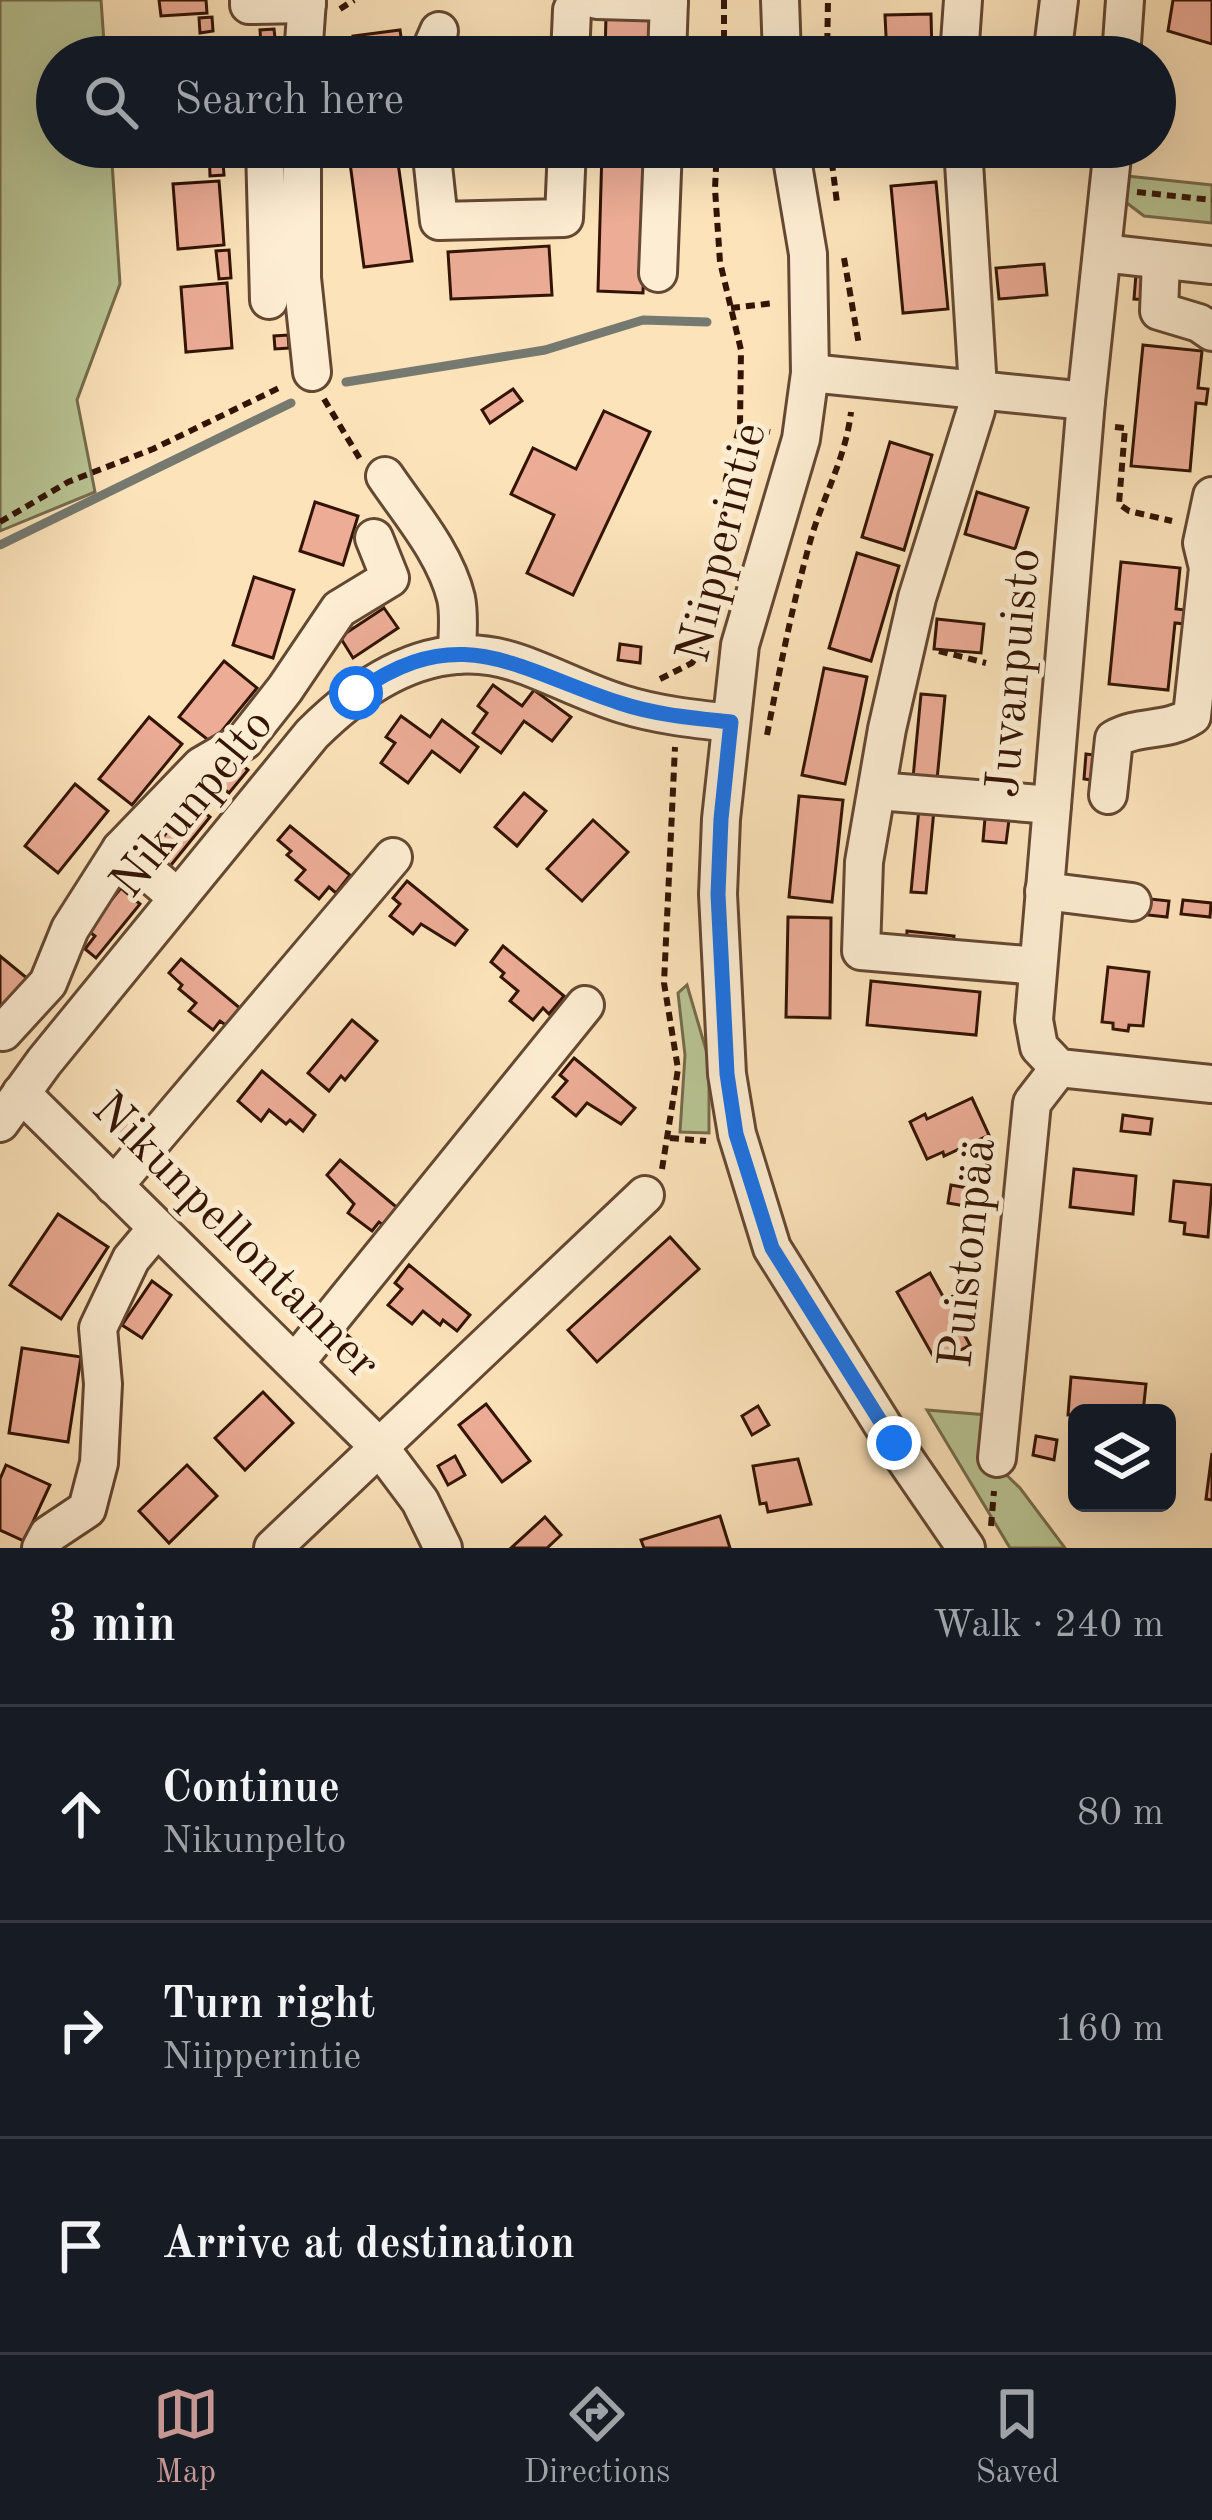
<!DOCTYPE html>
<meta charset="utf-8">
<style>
body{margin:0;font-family:"Old Standard TT",serif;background:#20242c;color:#f1f3f6}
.controls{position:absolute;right:36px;bottom:36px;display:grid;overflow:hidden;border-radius:18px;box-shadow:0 12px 48px #0002}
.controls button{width:108px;height:108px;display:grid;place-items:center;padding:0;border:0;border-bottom:3px solid #363941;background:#171b24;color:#f1f3f6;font:60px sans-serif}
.stop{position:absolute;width:36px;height:36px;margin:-27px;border:9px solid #1a73e8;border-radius:50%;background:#fff}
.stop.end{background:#1a73e8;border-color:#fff;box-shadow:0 3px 12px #0008}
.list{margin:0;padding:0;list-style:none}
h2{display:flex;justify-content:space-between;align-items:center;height:156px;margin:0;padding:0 48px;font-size:51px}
h2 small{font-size:39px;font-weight:400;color:#9ea1a6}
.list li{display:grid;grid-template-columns:78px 1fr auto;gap:36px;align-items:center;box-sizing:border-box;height:216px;padding:0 48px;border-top:3px solid #363941}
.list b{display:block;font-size:45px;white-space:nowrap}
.list p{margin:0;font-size:39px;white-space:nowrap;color:#9ea1a6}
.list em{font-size:39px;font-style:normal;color:#9ea1a6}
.icon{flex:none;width:66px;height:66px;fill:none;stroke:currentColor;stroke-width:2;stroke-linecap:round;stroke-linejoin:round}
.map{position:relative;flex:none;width:1212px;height:1548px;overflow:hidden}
.search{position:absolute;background:#171b24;box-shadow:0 12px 48px #0002;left:36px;right:36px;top:36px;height:132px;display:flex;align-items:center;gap:30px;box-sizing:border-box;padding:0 42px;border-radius:66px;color:#9ea1a6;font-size:45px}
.sheet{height:804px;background:#171b24}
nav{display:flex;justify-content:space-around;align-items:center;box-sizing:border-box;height:168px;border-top:3px solid #363941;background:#171b24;font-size:33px;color:#9ea1a6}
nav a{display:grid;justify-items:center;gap:6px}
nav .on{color:#c59692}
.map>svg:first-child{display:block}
.green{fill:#b9c595;stroke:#766c4c;stroke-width:3}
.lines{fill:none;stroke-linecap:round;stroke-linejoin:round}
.stream{stroke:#757970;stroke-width:9}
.building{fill:#ecac96;stroke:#331404;stroke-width:3}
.minor-casing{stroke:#654832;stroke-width:42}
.path{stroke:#331404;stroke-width:6;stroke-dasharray:9 6;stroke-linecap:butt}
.minor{stroke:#fdedd2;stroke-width:36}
.route{stroke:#1a73e8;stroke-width:15}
.labels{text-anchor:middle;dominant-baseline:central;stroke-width:10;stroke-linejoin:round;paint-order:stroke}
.street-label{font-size:48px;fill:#331404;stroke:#fdedd2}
</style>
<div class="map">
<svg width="1212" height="1548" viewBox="0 0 1212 1548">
<rect width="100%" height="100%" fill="#fce3ba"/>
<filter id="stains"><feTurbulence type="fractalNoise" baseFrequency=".00167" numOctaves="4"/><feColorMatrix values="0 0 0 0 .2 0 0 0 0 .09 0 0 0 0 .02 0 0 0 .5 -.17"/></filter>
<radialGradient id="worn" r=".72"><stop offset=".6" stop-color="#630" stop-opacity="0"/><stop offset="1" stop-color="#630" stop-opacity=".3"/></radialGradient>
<g class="green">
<path d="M0,0H101L105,57H57V147H111L120,284L77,400L95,492L0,531Z"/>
<path d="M1127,176L1212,185V223L1144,216L1123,200Z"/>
<path d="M687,985L709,1060V1133L680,1132L685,1055L678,993Z"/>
<path d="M927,1410L987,1415L986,1455L1020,1488L1065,1548H1010Z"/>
</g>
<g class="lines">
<g class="stream">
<path d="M346,382L545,350L643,320L707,322"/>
<path d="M0,545L291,403"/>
</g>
</g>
<g class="building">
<path d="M159,0H206L207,13L161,16Z"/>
<path d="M1173,0H1212V44L1168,31Z"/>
<path d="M931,14L932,57H887L885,15Z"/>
<path d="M606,15L651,16L650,57H605Z"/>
<path d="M212,17L213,31L200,33L199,18Z"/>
<path d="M274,29L277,57H262L260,30Z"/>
<path d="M400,30L404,57H356L353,36Z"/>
<path d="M222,147L224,175L210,176L209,148Z"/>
<path d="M602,150L647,151L643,293L598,291Z"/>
<path d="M397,156L412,261L364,267L350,163Z"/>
<path d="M219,181L224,245L178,249L173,184Z"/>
<path d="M936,182L948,309L903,313L891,186Z"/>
<path d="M549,246L552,295L451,299L448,252Z"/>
<path d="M229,250L231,278L219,279L216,251Z"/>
<path d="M1044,264L1047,295L999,299L996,268Z"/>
<path d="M1136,274L1152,275L1150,300L1134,299Z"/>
<path d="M227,283L232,348L186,352L181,287Z"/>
<path d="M288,335L289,348L275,349L274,336Z"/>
<path d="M1143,345L1202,351L1198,388L1208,389L1206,404L1196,403L1190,471L1131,466Z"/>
<path d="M513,389L522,401L490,423L482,410Z"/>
<path d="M604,411L650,432L573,595L527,573L554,515L511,494L533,448L576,469Z"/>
<path d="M890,442L932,455L904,550L862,537Z"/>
<path d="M977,492L1028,508L1015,549L965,534Z"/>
<path d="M315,502L358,516L343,565L300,551Z"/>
<path d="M857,553L899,566L871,661L829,648Z"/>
<path d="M1121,562L1180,568L1176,609L1186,610L1185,624L1175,623L1168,690L1109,684Z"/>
<path d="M254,577L294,590L273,658L233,645Z"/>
<path d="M384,608L398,628L353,658L340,637Z"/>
<path d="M937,619L984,624L981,653L934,649Z"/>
<path d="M620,644L641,647L640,663L618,660Z"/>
<path d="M224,661L257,688L212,743L179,717Z"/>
<path d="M824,668L867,677L845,784L802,775Z"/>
<path d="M493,685L522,706L534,690L571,717L552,741L524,721L501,753L473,733L487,713L478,706Z"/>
<path d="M921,694L945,696L937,780L913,778Z"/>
<path d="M401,716L430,737L442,720L478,747L460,772L432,751L408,783L381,763L395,743L386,737Z"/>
<path d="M149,717L182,744L132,805L99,779Z"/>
<path d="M1086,754L1102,756L1100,781L1084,779Z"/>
<path d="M237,761L248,770L229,793L219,784Z"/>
<path d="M75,784L108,811L58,873L25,846Z"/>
<path d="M524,793L546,811L517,846L495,827Z"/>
<path d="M799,796L843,800L832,902L789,897Z"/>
<path d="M192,802L210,817L167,870L149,854Z"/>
<path d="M919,808L934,810L926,893L911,892Z"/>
<path d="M985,818L1009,820L1006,843L983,841Z"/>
<path d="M593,820L628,852L582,901L547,869Z"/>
<path d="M290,826L350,875L336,893L329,887L319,899L296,880L305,870L287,855L291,851L278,840Z"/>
<path d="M407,881L467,930L455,945L421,924L413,934L390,916L400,904L393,898Z"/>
<path d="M121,888L140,904L96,958L85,949L95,936L87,930Z"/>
<path d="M1141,898L1169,901L1167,917L1139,914Z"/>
<path d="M1183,900L1211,903L1210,917L1181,914Z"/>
<path d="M788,917L831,918L830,1018L786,1017Z"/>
<path d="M907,931L954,936L952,951L906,946Z"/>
<path d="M503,946L564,996L549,1014L543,1008L533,1020L510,1001L518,991L501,977L504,973L491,962Z"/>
<path d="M0,956L28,979L0,1013Z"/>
<path d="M181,959L241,1009L227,1026L220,1021L213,1030L189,1011L196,1003L179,989L182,985L169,973Z"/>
<path d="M1108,967L1149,972L1143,1026L1129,1025L1128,1031L1113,1029V1023L1102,1022Z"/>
<path d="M871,981L980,992L976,1035L867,1025Z"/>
<path d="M352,1020L377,1041L345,1080L341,1076L329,1091L308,1073Z"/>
<path d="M574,1058L635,1108L621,1124L587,1103L576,1116L553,1097L567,1081L560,1075Z"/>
<path d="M262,1071L315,1115L303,1131L290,1120L286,1124L269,1110L261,1121L238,1101Z"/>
<path d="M972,1098L989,1135L944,1156L943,1152L927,1159L910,1122L925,1114L927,1119Z"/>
<path d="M1123,1115L1152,1119L1150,1134L1121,1131Z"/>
<path d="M122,1117L136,1128L126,1141L112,1129Z"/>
<path d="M340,1160L400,1210L386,1227L379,1222L372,1231L348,1213L354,1204L327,1175Z"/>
<path d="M1074,1169L1136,1176L1133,1214L1070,1207Z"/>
<path d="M1174,1181L1212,1185L1208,1237L1184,1234L1185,1223L1170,1221Z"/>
<path d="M951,1185L984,1191L981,1214L970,1212L971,1207L948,1203Z"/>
<path d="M58,1214L108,1247L61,1319L10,1285Z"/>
<path d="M670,1237L699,1269L597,1362L568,1330Z"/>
<path d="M409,1265L470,1315L457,1331L443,1320L440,1325L423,1311L412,1324L388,1305L402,1289L395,1283Z"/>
<path d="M930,1273L945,1300L953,1296L961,1309L953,1314L970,1345L937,1363L897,1292Z"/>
<path d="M152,1281L171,1295L142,1338L122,1325Z"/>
<path d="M347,1335L361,1347L350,1359L336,1347Z"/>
<path d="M22,1348L81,1357L68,1442L9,1433Z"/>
<path d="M1071,1377L1146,1384L1143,1413L1068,1415Z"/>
<path d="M263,1392L293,1423L245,1470L215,1438Z"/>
<path d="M486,1404L530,1461L502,1482L459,1425Z"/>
<path d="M758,1406L769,1425L752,1435L742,1416Z"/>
<path d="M1036,1436L1057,1440L1054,1460L1033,1455Z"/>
<path d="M1212,1453V1500L1206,1499Z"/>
<path d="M455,1456L465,1475L448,1485L438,1466Z"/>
<path d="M798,1459L811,1504L768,1512L766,1503L760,1504L753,1466Z"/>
<path d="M6,1465L50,1485L24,1541L0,1530V1479Z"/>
<path d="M187,1465L217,1496L169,1543L139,1511Z"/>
<path d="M720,1516L730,1548H644L641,1540Z"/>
<path d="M545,1517L561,1535L547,1548H511Z"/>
</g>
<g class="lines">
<defs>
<g id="minor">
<path d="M249,0V5L307,4"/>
<path d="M597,0L669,2"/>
<path d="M780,0L782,57"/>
<path d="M303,57L307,0"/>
<path d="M433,57L432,47L439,31"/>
<path d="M570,57L572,10L577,0"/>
<path d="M667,57L669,0"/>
<path d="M959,57L963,0"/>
<path d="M1052,57L1059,0"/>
<path d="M1121,57L1125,0"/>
<path d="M265,147L269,300"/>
<path d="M302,147V278L312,372"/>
<path d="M431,147L439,221L564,218L567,147"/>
<path d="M790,147L808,254L810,373L801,439L740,645L721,819L718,894L727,1074L737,1134L772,1248L894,1443L966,1548"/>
<path d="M963,147L977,372L976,410L917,598L887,729L864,862L861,951L1038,966"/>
<path d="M1113,147L1086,401L1034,1020L1039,1047L1059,1068L1212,1084"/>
<path d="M1102,253L1212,265"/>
<path d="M1161,260L1159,311L1199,323L1212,332"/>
<path d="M658,273L663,147"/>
<path d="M810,373L1086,401"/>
<path d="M385,476C410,513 445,553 456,598C460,616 457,637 457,655"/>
<path d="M877,791L1052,805"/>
<path d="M1108,795L1114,739C1141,724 1165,733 1192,716L1208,568L1202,543L1212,496"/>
<path d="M121,849L178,898"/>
<path d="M1044,891L1132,902"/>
<path d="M3,1032L48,983L70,929L121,849L201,766L244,741L285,689L339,609L390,578L374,538"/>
<path d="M21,1093L381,1449L420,1501L443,1548"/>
<path d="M0,1123L44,1062L312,734C367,679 438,635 518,663C553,675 586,693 622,704C657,715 694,719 731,723"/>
<path d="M114,1186L393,857"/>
<path d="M295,1363L585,1005"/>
<path d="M997,1458L1032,1103L1059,1068"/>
<path d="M41,1548L48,1535L87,1509L99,1463L103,1384L98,1328L131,1259L157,1228"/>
<path d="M273,1548L645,1195"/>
</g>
</defs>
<use href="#minor" class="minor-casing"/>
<g class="path">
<path d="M724,0V57"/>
<path d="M340,9L354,0"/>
<path d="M827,57L828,0"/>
<path d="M830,147L837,203"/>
<path d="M1137,192L1212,200"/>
<path d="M844,258L859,345"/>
<path d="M731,308L775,303"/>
<path d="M324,399L360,459"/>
<path d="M740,425L770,432"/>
<path d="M1115,427L1125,428L1119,504L1129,511L1172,521"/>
<path d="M0,522L68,482L153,449L283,386"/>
<path d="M715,602L726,479L740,425L741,350L720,262L715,189L717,147"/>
<path d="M939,651L986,663"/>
<path d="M660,679L692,663L705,644"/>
<path d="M767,735C780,668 793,601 812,535C825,493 846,456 851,412"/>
<path d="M670,1138L706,1141"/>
<path d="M662,1169L678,1069L664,983L675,747"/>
<path d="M991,1526L994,1491"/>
</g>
<use href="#minor" class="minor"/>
</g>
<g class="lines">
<path class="route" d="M356,693C461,618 517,670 620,703C656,715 694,718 731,722L721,819L718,894L727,1074L736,1134L772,1248L894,1443"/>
</g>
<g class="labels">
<g class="street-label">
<text transform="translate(723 543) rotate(-76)">Niipperintie</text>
<text transform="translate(1015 673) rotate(-85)">Juvanpuisto</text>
<text transform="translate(193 804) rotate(-51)">Nikunpelto</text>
<text transform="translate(235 1237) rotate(45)">Nikunpellontanner</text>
<text transform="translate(969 1253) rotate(-84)">Puistonpää</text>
</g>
</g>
<rect width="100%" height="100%" filter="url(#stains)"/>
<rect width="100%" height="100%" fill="url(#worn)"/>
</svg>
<div class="controls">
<button><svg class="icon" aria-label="layers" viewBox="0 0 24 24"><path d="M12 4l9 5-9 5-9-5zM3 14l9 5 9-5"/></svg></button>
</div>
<div class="stop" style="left:356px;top:693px"></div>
<div class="stop end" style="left:894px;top:1443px"></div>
<div class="search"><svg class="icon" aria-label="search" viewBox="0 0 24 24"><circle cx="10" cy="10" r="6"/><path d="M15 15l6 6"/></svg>Search here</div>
</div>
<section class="sheet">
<h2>3 min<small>Walk · 240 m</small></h2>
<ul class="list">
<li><svg class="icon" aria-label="ahead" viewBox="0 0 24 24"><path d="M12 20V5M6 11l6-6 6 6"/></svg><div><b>Continue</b><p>Nikunpelto</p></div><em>80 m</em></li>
<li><svg class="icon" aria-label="right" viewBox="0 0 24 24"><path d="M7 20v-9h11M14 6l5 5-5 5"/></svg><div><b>Turn right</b><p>Niipperintie</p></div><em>160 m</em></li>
<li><svg class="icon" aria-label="arrive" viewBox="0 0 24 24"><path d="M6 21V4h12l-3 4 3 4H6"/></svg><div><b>Arrive at destination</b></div></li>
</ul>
</section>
<nav>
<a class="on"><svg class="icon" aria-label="map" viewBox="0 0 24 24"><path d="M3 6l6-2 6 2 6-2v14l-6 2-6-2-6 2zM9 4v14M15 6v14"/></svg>Map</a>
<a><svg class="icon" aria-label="directions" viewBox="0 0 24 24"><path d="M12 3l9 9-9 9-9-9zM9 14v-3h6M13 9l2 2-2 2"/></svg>Directions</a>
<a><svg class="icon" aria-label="saved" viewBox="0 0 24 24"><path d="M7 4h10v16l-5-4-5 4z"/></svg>Saved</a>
</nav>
